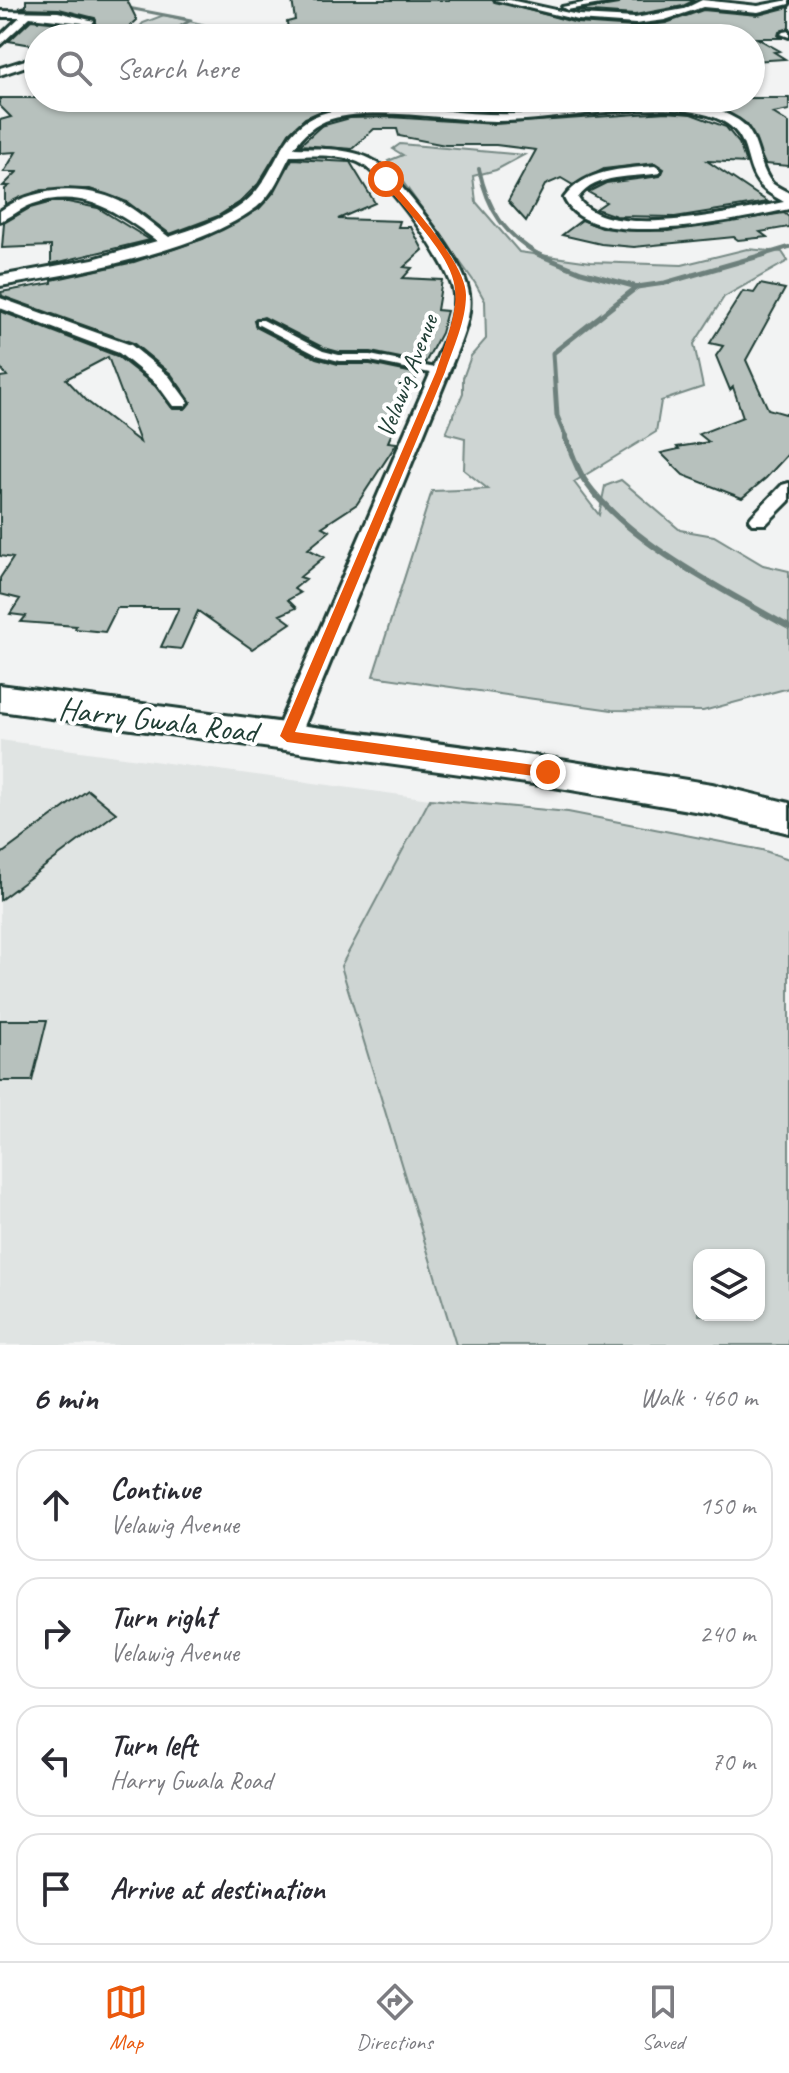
<!DOCTYPE html>
<meta charset="utf-8">
<style>
body{margin:0;font-family:Caveat,sans-serif;background:#f2f2f3;color:#2b2b33}
.controls{position:absolute;right:24px;bottom:24px;display:grid;overflow:hidden;border-radius:16px;box-shadow:0 2px 6px #0004}
.controls button{width:72px;height:72px;display:grid;place-items:center;padding:0;border:0;border-bottom:2px solid #e1e1e2;background:#fff;color:#2b2b33;font:40px sans-serif}
.stop{position:absolute;width:24px;height:24px;margin:-18px;border:6px solid #ea580c;border-radius:50%;background:#fff}
.stop.end{background:#ea580c;border-color:#fff;box-shadow:0 2px 8px #0008}
.list{margin:0;padding:0;list-style:none}
h2{display:flex;justify-content:space-between;align-items:center;height:104px;margin:0;padding:0 32px;font-size:34px}
h2 small{font-size:26px;font-weight:400;color:#7c7c81}
.list li{display:grid;grid-template-columns:52px 1fr auto;gap:24px;align-items:center;box-sizing:border-box;height:112px;margin:0 16px 16px;padding:0 16px;border:2px solid #e1e1e2;border-radius:24px}
.list b{display:block;font-size:30px;white-space:nowrap}
.list p{margin:0;font-size:26px;white-space:nowrap;color:#7c7c81}
.list em{font-size:26px;font-style:normal;color:#7c7c81}
.icon{flex:none;width:44px;height:44px;fill:none;stroke:currentColor;stroke-width:2;stroke-linecap:round;stroke-linejoin:round}
.map{position:relative;flex:none;width:789px;height:1345px;overflow:hidden}
.search{position:absolute;background:#fff;box-shadow:0 2px 6px #0004;left:24px;right:24px;top:24px;height:88px;display:flex;align-items:center;gap:20px;box-sizing:border-box;padding:0 28px;border-radius:44px;color:#7c7c81;font-size:30px}
.sheet{height:616px;background:#fff}
nav{display:flex;justify-content:space-around;align-items:center;box-sizing:border-box;height:112px;border-top:2px solid #e1e1e2;background:#fff;font-size:22px;color:#7c7c81}
nav a{display:grid;justify-items:center;gap:4px}
nav .on{color:#ea580c}
.map>svg:first-child{display:block}
.built{fill:#e0e4e3}
.green{fill:#ced5d3;stroke:#768984;stroke-width:2;fill-rule:evenodd}
.lines{fill:none;stroke-linecap:round;stroke-linejoin:round}
.stream-far3{stroke:#6d807b;stroke-width:3}
.stream-far2{stroke:#6d807b;stroke-width:4}
.stream-far1{stroke:#6d807b;stroke-width:5}
.stream{stroke:#6d807b;stroke-width:6}
.building{fill:#b7c1bd;stroke:#1f3d34;stroke-width:2;fill-rule:evenodd}
.service-casing{stroke:#1f3d34;stroke-width:6}
.minor-casing{stroke:#1f3d34;stroke-width:6}
.secondary-casing{stroke:#1f3d34;stroke-width:6}
.service{fill:#fff;fill-rule:evenodd}
.minor{fill:#fff;fill-rule:evenodd}
.secondary{fill:#fff;fill-rule:evenodd}
.route{fill:#ea580c}
.labels{text-anchor:middle;dominant-baseline:central;stroke-width:8;stroke-linejoin:round;paint-order:stroke}
.far-street-label{font-size:26px;fill:#1f3d34;stroke:#fff}
.street-label{font-size:32px;fill:#1f3d34;stroke:#fff}
</style>
<div class="map">
<svg width="789" height="1345" viewBox="0 0 789 1345">
<rect width="100%" height="100%" fill="#f2f3f3"/>
<filter id="ink" filterUnits="userSpaceOnUse"><feTurbulence type="fractalNoise" baseFrequency=".0125" numOctaves="2"/><feDisplacementMap in="SourceGraphic" scale="16" xChannelSelector="R" yChannelSelector="G"/><feConvolveMatrix kernelMatrix="1 2 1 2 8 2 1 2 1" color-interpolation-filters="sRGB"/></filter>
<g filter="url(#ink)">
<path class="built" d="M0,740L430,799L341,966L456,1345H0Z"/>
<g class="green">
<path d="M164,15L202,24L175,38H139L137,30L143,23Z"/>
<path d="M400,144L524,155L496,170L473,176L476,202L519,252L591,262L682,265L747,249L782,252L788,261L724,297L694,344L703,387L661,401L656,432L574,482L599,515L605,486L621,480L680,530L714,536L763,565L789,571V688L703,711L612,710L373,676L432,491L488,489L464,470L465,438L446,433L463,393V378L471,356L486,339L485,301L475,283L388,161L403,155L393,149Z"/>
<path d="M430,799L568,812L762,850L789,859V1345H456L341,966ZM699,1255H759V1315H699Z"/>
</g>
<g class="lines">
<path class="stream-far3" d="M123,7L191,20L161,38"/>
<g class="stream-far2">
<path d="M479,169C488,210 504,235 541,256"/>
<path d="M759,256L789,247"/>
</g>
<g class="stream-far1">
<path d="M537,254L581,272L637,287L553,353L557,416L566,438"/>
<path d="M637,287L665,283L766,254"/>
</g>
<path class="stream" d="M565,436C571,450 576,468 585,481C629,543 723,590 789,627"/>
</g>
<g class="building">
<path d="M26,0H127L137,20L122,34L86,37L96,23L95,18L59,9L19,8L26,6Z"/>
<path d="M292,0H492L577,23L635,27L666,23L703,10L758,15L789,7V28L779,32L778,36L783,38H757L780,51L774,52L785,59L751,61V38H438L433,28L430,38H289L287,22L295,20Z"/>
<path d="M620,0H695L683,6L635,15L576,11L618,4Z"/>
<path d="M31,20L78,25L69,38H38V46L9,41Z"/>
<path d="M0,98H348L353,101L410,98L424,99L425,107L350,105L319,112L305,118L289,133L258,184L240,202L218,216L170,234L127,202L90,189L42,190L5,205V189L9,186H3L17,172H4L16,152L0,153V120L11,117L0,106Z"/>
<path d="M789,98V110L773,113L789,123V166L765,164L747,124L719,108L698,102L653,99L503,111L444,107L442,99Z"/>
<path d="M666,112L691,114L726,127L739,143L746,163L707,161L768,202L675,217L616,216L596,209L606,202L588,192L606,183L660,176L664,169L655,163L604,169L573,185L561,178L545,185L526,221L508,201L536,150L496,145H445L399,136L397,129H374L352,149L300,145L321,126L350,118L390,117L495,124Z"/>
<path d="M292,159L350,162L375,203L338,219L400,221L398,227H411L423,250L404,267L412,268L403,278L442,280L437,310L447,311L441,333L425,363L371,352H339L324,348L264,317L254,320L256,327L316,358L338,364H370L418,374L388,442L397,443L357,504L322,527L330,531L308,549L324,557L300,577L306,579L294,589L300,593L288,600L296,608L280,615L291,623L252,649L198,611L181,649L161,647L179,608H117L105,632L75,629L76,626L21,622L26,616L10,614L20,599L0,594V578L13,558L0,556V377L7,376L0,367V311L117,356L155,386L173,409H185L191,402L171,374L133,343L2,296L1,292L52,283V280L134,262L203,239L259,209L275,191ZM108,357L140,442L88,402L66,379Z"/>
<path d="M52,202H68L98,208L150,240L51,264V246L2,248L4,223L30,208Z"/>
<path d="M784,213L789,217V227L760,232L767,237L738,240L734,237L634,247L601,244L562,235L582,220L602,228L669,231Z"/>
<path d="M760,284L785,289L746,360L768,409L789,415V453L766,478L742,498L683,475L661,453L679,449L677,447L709,442L699,434L743,417L733,387L730,390L716,356L723,346L710,343L743,291L754,293Z"/>
<path d="M88,790L116,813L0,900V855Z"/>
<path d="M0,1020H47L32,1081H0Z"/>
</g>
<g class="lines">
<defs>
<path id="service" d="M257,320H263L323,351L339,355H370L440,369L444,372L440,375L370,361H339L317,355L257,324Z"/>
<g id="minor">
<path d="M495,0H510L578,15L635,18L684,9L702,0L758,6L789,0V4L758,12L703,7L665,20L635,24L578,20Z"/>
<path d="M599,0L617,1L567,10L562,7Z"/>
<path d="M0,11L58,12L94,21L82,38H72L83,23L30,17L0,45V36L20,17H0Z"/>
<path d="M789,31V37L781,34L783,32Z"/>
<path d="M38,56V62L0,75V68Z"/>
<path d="M427,98H439L442,110C482,116 524,115 564,111C620,106 687,89 738,120C761,135 756,167 773,184C777,187 784,190 789,193V209C743,218 588,255 564,198C585,169 622,169 655,166L661,170L660,173C633,178 596,173 578,198C605,243 741,210 784,202C778,198 769,194 764,189C739,166 757,134 714,117C661,97 556,122 495,121C447,120 377,106 331,119C315,124 303,134 294,148C327,149 360,147 386,169C409,195 465,260 469,294C473,319 457,349 449,372L300,736L296,743L287,746L278,743L274,736L431,372C440,349 456,320 454,295C452,266 384,173 358,162C337,153 312,156 290,156C281,173 273,194 257,207C198,252 73,274 0,286V276L93,259L157,241C118,212 83,187 33,204C21,208 12,217 0,221V211C32,187 83,184 119,201C137,210 153,225 169,237C201,226 240,215 260,186C276,165 283,136 306,121C341,100 390,110 429,110Z"/>
<path d="M0,298L131,345L169,376L188,402L185,406H173L157,384L119,353L0,308Z"/>
<path d="M789,483V501L766,524H752L749,520L752,516L782,485Z"/>
</g>
<path id="secondary" d="M0,685L548,758L712,784L789,803V833L712,814L548,786L0,711Z"/>
</defs>
<use href="#service" class="service-casing"/>
<use href="#minor" class="minor-casing"/>
<use href="#secondary" class="secondary-casing"/>
<use href="#service" class="service"/>
<use href="#minor" class="minor"/>
<use href="#secondary" class="secondary"/>
</g>
</g>
<path class="route" d="M383,178H388C409,202 466,263 466,295C466,321 453,348 445,372L295,732L548,767L555,772L548,778L287,742L280,736L436,372C462,293 469,284 412,216C403,204 387,190 383,178Z"/>
<g class="labels">
<g class="far-street-label">
<text transform="translate(407 376) rotate(-69)">Velawig Avenue</text>
</g>
<g class="street-label">
<text transform="translate(158 720) rotate(7)">Harry Gwala Road</text>
</g>
</g>
</svg>
<div class="controls">
<button><svg class="icon" aria-label="layers" viewBox="0 0 24 24"><path d="M12 4l9 5-9 5-9-5zM3 14l9 5 9-5"/></svg></button>
</div>
<div class="stop" style="left:386px;top:179px"></div>
<div class="stop end" style="left:548px;top:772px"></div>
<div class="search"><svg class="icon" aria-label="search" viewBox="0 0 24 24"><circle cx="10" cy="10" r="6"/><path d="M15 15l6 6"/></svg>Search here</div>
</div>
<section class="sheet">
<h2>6 min<small>Walk · 460 m</small></h2>
<ul class="list">
<li><svg class="icon" aria-label="ahead" viewBox="0 0 24 24"><path d="M12 20V5M6 11l6-6 6 6"/></svg><div><b>Continue</b><p>Velawig Avenue</p></div><em>150 m</em></li>
<li><svg class="icon" aria-label="right" viewBox="0 0 24 24"><path d="M7 20v-9h11M14 6l5 5-5 5"/></svg><div><b>Turn right</b><p>Velawig Avenue</p></div><em>240 m</em></li>
<li><svg class="icon" aria-label="left" viewBox="0 0 24 24"><path d="M17 20v-9H6M10 6l-5 5 5 5"/></svg><div><b>Turn left</b><p>Harry Gwala Road</p></div><em>70 m</em></li>
<li><svg class="icon" aria-label="arrive" viewBox="0 0 24 24"><path d="M6 21V4h12l-3 4 3 4H6"/></svg><div><b>Arrive at destination</b></div></li>
</ul>
</section>
<nav>
<a class="on"><svg class="icon" aria-label="map" viewBox="0 0 24 24"><path d="M3 6l6-2 6 2 6-2v14l-6 2-6-2-6 2zM9 4v14M15 6v14"/></svg>Map</a>
<a><svg class="icon" aria-label="directions" viewBox="0 0 24 24"><path d="M12 3l9 9-9 9-9-9zM9 14v-3h6M13 9l2 2-2 2"/></svg>Directions</a>
<a><svg class="icon" aria-label="saved" viewBox="0 0 24 24"><path d="M7 4h10v16l-5-4-5 4z"/></svg>Saved</a>
</nav>
